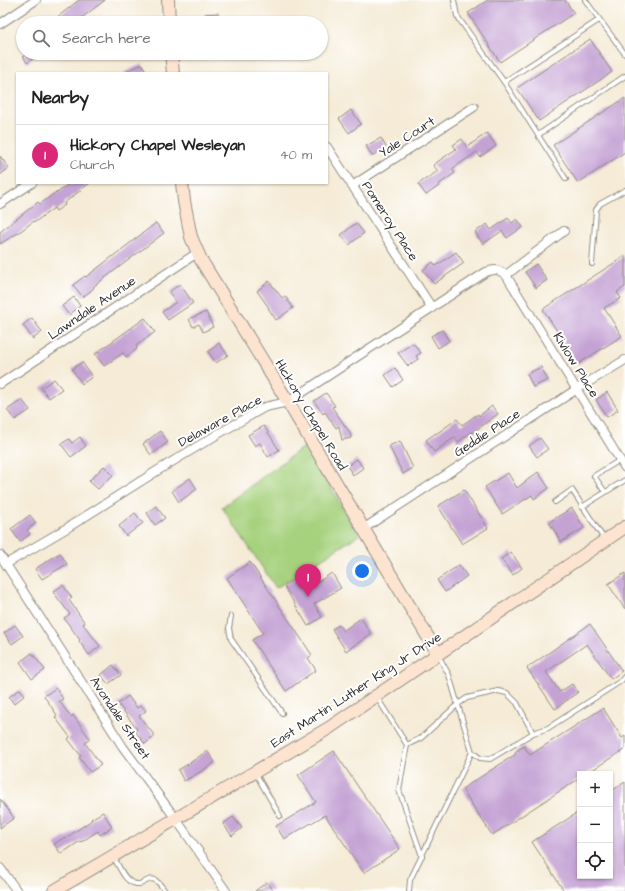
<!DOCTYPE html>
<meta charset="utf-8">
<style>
body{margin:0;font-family:"Architects Daughter",sans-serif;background:#f2f2f2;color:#222}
.controls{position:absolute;right:12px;bottom:12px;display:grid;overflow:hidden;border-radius:0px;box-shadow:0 1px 3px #0004}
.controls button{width:36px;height:36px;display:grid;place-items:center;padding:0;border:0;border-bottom:1px solid #e0e0e0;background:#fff;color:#222;font:20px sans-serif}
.you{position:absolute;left:362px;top:571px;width:14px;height:14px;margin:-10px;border:3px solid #fff;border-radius:50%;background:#1a73e8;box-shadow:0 0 0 6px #1a73e833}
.badge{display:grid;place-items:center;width:26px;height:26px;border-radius:50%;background:#db2777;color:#fff;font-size:13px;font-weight:700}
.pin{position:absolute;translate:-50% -33px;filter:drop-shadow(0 1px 2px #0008)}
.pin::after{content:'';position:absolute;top:21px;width:14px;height:12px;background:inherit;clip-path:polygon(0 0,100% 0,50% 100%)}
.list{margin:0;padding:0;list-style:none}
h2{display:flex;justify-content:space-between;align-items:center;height:52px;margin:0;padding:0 16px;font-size:17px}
h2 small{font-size:13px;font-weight:400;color:#767676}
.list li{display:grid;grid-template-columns:26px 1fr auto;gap:12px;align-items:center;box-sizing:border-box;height:60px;padding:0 16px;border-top:1px solid #e0e0e0}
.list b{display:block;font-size:15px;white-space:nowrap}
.list p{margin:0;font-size:13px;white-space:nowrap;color:#767676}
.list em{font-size:13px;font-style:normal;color:#767676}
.icon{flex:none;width:22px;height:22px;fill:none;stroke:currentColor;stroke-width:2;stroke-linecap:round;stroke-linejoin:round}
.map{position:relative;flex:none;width:625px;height:891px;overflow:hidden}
.search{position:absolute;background:#fff;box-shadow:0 1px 3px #0004;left:16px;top:16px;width:312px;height:44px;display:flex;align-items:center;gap:10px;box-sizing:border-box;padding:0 14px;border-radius:22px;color:#767676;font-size:15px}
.panel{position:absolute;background:#fff;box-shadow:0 1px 3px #0004;left:16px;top:72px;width:312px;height:112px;border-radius:0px}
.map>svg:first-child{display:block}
.green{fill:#a6d17d;stroke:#687e54}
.building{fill:#c4a2d4}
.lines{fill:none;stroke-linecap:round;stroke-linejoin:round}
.lane-casing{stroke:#908b80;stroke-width:6}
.street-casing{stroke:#908b80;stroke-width:10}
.secondary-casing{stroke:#908b80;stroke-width:14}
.lane{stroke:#fff;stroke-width:4}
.street{stroke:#fff;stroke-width:8}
.secondary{stroke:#fde4d1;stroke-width:12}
.labels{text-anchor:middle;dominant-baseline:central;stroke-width:4;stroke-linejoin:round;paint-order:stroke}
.street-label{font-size:13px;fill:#2b2b2b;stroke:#fff}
</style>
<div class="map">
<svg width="625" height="891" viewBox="0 0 625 891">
<rect width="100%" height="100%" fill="#fff"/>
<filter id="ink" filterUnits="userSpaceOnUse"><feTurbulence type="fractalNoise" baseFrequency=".025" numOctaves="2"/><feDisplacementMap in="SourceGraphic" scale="8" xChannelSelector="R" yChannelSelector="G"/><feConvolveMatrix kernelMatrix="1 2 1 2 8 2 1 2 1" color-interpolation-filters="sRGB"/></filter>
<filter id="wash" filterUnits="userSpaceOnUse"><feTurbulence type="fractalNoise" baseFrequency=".012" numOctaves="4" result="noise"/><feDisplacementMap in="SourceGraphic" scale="16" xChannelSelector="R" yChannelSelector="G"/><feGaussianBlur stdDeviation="0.9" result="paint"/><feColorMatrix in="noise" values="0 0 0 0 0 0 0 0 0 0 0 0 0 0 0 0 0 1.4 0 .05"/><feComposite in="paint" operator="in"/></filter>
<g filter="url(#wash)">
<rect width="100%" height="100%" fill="#f5ebd6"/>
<path class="green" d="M306,445L359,535L276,588L222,507Z"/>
<g id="blocks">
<g class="building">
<path d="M79,0H105L75,23H50Z"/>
<path d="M488,0H565L574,13L500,62L468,13Z"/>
<path d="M218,13L219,23H205V14Z"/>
<path d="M590,39L612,72L539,121L517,88Z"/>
<path d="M27,53H41L27,63L23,56Z"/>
<path d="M142,64L147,73H123Z"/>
<path d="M625,98V152L578,183L553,145Z"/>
<path d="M351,110L361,124L349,133L339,119Z"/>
<path d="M487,133L496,146L480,157L477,152L452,169L455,173L438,185L439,186L426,195L418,184L438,171L433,165L456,149L453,145L462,139L467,147Z"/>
<path d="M381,138L386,147L372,156L366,146Z"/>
<path d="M0,156L9,168L0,175Z"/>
<path d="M70,183H90L64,203L65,205L56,211L54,208L35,222L34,221L18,233L0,244V232L38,202L40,204L56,192L57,193Z"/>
<path d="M508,218L512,223L517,219L523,227L507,238L502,231L483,244L475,232L487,224L491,230Z"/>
<path d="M156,223L164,233L93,287L94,288L83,297L73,285L85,276L86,277Z"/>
<path d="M356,223L364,233L349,245L341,235Z"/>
<path d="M456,252L464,263L434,284L423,270L433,262L436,266Z"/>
<path d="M625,256V287L617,292L621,298L604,308L622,336L578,364L543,309Z"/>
<path d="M536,264L547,280L536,288L525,272Z"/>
<path d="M269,281L282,298L285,296L293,308L276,320L268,308H269L257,291Z"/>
<path d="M180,284L193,303L168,320L162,312L176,302L169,292Z"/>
<path d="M74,297L80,306L69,315L62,306Z"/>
<path d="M206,312L213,327L203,332L199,324L193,327L189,319Z"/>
<path d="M32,318L42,332L33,339L23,325Z"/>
<path d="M145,318L155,332L136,346L137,349L126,357L123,353L104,366L95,354Z"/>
<path d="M442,330L449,341L438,348L431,336Z"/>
<path d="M219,343L228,355L216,363L208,352Z"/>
<path d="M413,343L421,353L416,356L418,359L408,366L398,353Z"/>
<path d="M82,362L92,377L82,384L72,369Z"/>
<path d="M541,367L548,380L533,387L527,374Z"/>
<path d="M395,368L403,380L393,387L385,375Z"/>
<path d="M54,379L62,389L49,398L41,388Z"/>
<path d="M607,392L618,410L607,417L596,400Z"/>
<path d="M326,393L335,406L332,407L350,433L351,438L342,440L339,426L336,428L325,412L323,414L314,401Z"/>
<path d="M22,400L30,410L15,420L7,410Z"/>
<path d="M492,406L498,414L472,433L471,432L458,442L455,437L434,452L426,440L436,433V434L457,419L462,425L478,414L479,416Z"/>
<path d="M264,426L279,450L268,457L260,443L255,446L248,435Z"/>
<path d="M160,431L168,442L151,455L143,444Z"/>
<path d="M80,437L86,446L71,457L61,444L69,439L72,443Z"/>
<path d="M540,438L548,449L537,457L529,446Z"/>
<path d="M400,441L413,468L403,474L389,446Z"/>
<path d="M357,459L363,468L353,475L347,466Z"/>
<path d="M104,466L113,475L98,489L89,481Z"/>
<path d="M538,472L549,488L534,499L532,495L502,514L485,487L508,473L517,488Z"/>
<path d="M190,478L197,489L179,502L172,491Z"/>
<path d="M464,490L488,528L462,544L438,506Z"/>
<path d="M156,506L165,518L155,525L147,513Z"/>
<path d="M572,508L584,528L561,542L549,522Z"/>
<path d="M135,513L143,523L126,536L119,526Z"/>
<path d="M30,515L36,523L27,530L30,534L20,542L11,529Z"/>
<path d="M511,552L522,568L513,575L501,559Z"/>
<path d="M60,553L67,564L42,579L35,569Z"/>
<path d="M250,562L312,655L308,658L316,670L286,691L252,640L263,633L227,578Z"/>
<path d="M459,565L467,576L445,592L437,580Z"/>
<path d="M332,573L341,588L314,604L322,617L308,626L284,586L297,577L305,590Z"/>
<path d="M625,573V609L608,584Z"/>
<path d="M63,585L72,598L69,600L85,623L83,624L100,646L89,655L79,641L80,640L64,618L70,614L53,592Z"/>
<path d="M361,618L371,634L346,651L332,629L339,625L343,631Z"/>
<path d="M590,624L622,671L611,679L587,644L546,672L560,692L572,684L578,692L555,709L527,668Z"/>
<path d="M15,625L23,636L12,644L4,633Z"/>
<path d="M32,653L45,670L32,679L20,662Z"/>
<path d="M113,665L121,675L108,684L101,675Z"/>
<path d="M56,688L63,699L59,701L71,717L73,715L90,739L85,743L101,765L90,772L79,757L81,756L68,739L70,737L55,717L57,715L44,696Z"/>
<path d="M20,689L25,695L14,704L9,697Z"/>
<path d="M128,696L137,708L141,705L146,711L139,716L155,736L145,744L135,731L137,729L118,704Z"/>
<path d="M603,708L622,738L625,736V749L586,774H580V778L492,835L462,789L516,754L515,752L524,746L530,755Z"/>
<path d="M207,751L215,762L202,771L184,781L178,770L190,763Z"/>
<path d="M334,751L400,849L364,873L325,815L284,839L276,826L316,802L298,775Z"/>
<path d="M625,782V891H564L532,842L580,811V876H610V792Z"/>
<path d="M0,799L14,818L0,828Z"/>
<path d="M103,812L112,827L100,835L98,831L81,842L80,841L61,854L54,844L65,837L66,838L92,820L91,819Z"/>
<path d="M233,817L242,828L232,836L223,824Z"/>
<path d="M267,882L274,891H255Z"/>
</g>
</g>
</g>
<g filter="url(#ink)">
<use href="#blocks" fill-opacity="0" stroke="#908b80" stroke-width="1"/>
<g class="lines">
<defs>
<g id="lane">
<path d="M454,0L457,16L504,82L599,20"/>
<path d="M585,0L625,54"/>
<path d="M504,82L566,179"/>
<path d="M538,135L625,76"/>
<path d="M592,264L596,210L600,204L625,190"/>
<path d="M605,492L594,476L620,460"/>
<path d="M555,502L572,490L604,539"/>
<path d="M582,507L625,480"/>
<path d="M231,616L229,628L231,639L282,713"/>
<path d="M438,655L449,675L472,752L480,758L490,759L533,733L548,728L621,681L625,676"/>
<path d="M376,696L407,745L399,790L422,856"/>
<path d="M407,745L421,738L458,704L467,698L498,691L507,693L517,703L533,733"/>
<path d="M256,774L280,816"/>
<path d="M114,858C119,866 124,880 133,883C148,889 148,866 165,891"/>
<path d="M409,891L410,880L472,752"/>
</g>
<g id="street">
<path d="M0,24L36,0"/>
<path d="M327,147L432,308"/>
<path d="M352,186L474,107"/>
<path d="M0,204L32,183"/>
<path d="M506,275L564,231"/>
<path d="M0,384L197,253"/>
<path d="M363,529L577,389L625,360"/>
<path d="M0,555L123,747L176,819L226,891"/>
<path d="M6,564L67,528L160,469L218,434L265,407L288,402L486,272C495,269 498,269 506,275L625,468"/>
<path d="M0,868L17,891"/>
</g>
<g id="secondary">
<path d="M168,0L169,23"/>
<path d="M171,53L173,73"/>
<path d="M182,183L184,201L191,237L201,260L288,402L438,654"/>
<path d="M54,891L329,728L625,527"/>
</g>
</defs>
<use href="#lane" class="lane-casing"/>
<use href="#street" class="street-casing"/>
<use href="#secondary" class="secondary-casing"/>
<use href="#lane" class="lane"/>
<use href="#street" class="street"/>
<use href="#secondary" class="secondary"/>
</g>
</g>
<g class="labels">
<g class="street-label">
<text transform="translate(407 137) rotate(-33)">Yale Court</text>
<text transform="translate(390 221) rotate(57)">Pomeroy Place</text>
<text transform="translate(92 308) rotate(-34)">Lawndale Avenue</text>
<text transform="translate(576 365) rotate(58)">Kivlow Place</text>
<text transform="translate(311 415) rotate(59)">Hickory Chapel Road</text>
<text transform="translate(220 421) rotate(-29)">Delaware Place</text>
<text transform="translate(487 433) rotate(-33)">Geddie Place</text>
<text transform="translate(356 690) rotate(-33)">East Martin Luther King Jr Drive</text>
<text transform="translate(120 718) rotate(56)">Avondale Street</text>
</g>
</g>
</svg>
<div class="controls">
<button>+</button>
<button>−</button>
<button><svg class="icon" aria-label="locate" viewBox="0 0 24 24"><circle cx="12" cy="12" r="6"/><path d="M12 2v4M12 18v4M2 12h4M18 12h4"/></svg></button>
</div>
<div class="you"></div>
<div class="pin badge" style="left:308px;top:597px">1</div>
<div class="search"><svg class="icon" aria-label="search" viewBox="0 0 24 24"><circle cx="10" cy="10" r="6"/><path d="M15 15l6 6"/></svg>Search here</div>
<section class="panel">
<h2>Nearby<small></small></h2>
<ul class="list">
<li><span class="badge">1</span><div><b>Hickory Chapel Wesleyan</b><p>Church</p></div><em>40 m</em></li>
</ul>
</section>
</div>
